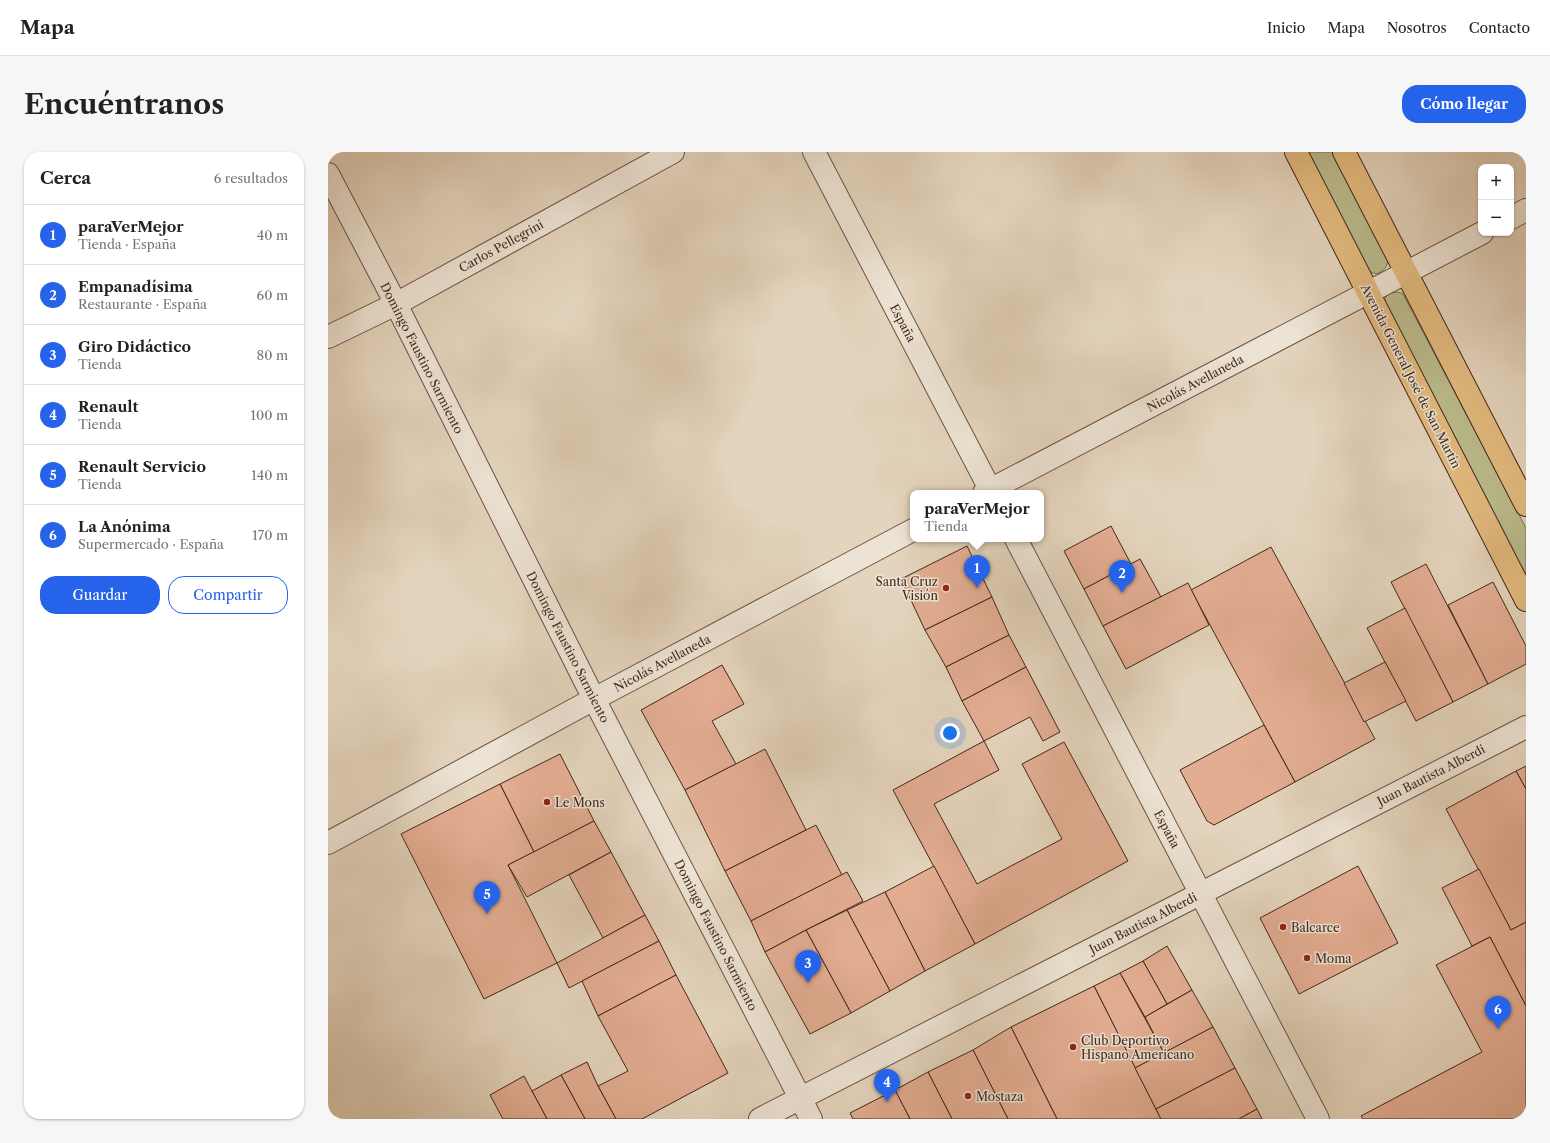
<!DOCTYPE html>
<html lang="es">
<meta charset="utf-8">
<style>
body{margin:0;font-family:"Libre Caslon Text",serif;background:#f6f6f6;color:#222}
.controls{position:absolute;right:12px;top:12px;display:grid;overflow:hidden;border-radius:8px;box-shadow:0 1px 3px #0004}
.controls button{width:36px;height:36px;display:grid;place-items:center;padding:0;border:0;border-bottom:1px solid #e0e0e0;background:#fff;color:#222;font:20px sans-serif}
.you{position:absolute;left:622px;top:581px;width:14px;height:14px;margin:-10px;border:3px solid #fff;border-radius:50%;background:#1a73e8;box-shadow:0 0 0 6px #1a73e833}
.badge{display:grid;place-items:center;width:26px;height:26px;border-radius:50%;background:#2563eb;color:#fff;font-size:13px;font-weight:700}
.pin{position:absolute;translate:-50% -33px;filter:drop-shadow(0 1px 2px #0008)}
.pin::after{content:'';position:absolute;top:21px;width:14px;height:12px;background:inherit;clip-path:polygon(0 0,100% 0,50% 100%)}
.popup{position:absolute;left:582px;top:338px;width:134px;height:52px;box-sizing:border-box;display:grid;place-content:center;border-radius:8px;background:#fff;filter:drop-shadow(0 1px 3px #0005);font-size:13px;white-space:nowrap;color:#767676}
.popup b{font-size:15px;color:#222}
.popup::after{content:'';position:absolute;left:50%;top:100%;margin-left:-8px;border:8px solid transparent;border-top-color:#fff}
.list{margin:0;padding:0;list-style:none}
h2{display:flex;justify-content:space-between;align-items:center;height:52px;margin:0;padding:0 16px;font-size:17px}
h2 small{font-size:13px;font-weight:400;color:#767676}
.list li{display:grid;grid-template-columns:26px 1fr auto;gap:12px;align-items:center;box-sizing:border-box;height:60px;padding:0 16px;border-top:1px solid #e0e0e0}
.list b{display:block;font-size:15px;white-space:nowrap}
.list p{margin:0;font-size:13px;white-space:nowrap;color:#767676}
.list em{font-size:13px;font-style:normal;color:#767676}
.actions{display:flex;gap:8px;padding:12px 16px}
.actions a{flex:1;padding:9px 0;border:1px solid #2563eb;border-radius:16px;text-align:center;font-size:14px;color:#2563eb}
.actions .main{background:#2563eb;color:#fff}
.map{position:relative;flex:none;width:1198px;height:967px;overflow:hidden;border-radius:16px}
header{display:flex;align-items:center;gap:24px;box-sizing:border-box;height:56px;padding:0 20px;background:#fff;border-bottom:1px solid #e0e0e0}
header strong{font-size:19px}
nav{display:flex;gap:22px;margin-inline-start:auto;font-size:14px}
.intro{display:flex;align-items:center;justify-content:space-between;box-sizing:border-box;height:96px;padding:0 24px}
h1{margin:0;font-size:28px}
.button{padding:10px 18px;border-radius:16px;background:#2563eb;color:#fff;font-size:14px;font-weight:700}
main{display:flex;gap:24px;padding:0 24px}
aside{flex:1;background:#fff;border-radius:16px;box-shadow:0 1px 3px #0004}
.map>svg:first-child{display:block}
.green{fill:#bbbb8d;stroke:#7e7254}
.building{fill:#e3ad92;stroke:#41281b}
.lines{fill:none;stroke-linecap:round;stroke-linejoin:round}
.minor-casing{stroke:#6a5344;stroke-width:24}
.primary-casing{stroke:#41281b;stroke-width:24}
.minor{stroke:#ede3d4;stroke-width:22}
.primary{stroke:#e2ba7e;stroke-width:22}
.poi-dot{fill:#8f2418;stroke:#ede3d4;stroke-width:1.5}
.labels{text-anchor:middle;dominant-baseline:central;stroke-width:3;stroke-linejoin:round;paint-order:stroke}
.street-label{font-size:12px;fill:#41281b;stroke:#ede3d4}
.poi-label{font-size:12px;fill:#41281b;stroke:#ede3d4;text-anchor:start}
</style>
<header>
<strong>Mapa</strong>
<nav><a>Inicio</a><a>Mapa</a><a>Nosotros</a><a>Contacto</a></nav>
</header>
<div class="intro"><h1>Encuéntranos</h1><a class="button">Cómo llegar</a></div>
<main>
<aside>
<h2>Cerca<small>6 resultados</small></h2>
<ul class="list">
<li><span class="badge">1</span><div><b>paraVerMejor</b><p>Tienda · España</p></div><em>40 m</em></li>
<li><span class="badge">2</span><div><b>Empanadísima</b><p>Restaurante · España</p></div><em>60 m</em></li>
<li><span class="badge">3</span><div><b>Giro Didáctico</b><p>Tienda</p></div><em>80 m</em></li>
<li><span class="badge">4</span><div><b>Renault</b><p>Tienda</p></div><em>100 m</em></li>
<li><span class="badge">5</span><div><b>Renault Servicio</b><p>Tienda</p></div><em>140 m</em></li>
<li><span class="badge">6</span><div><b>La Anónima</b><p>Supermercado · España</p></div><em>170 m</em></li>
</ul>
<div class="actions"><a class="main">Guardar</a><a>Compartir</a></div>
</aside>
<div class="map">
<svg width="1198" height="967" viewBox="0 0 1198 967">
<rect width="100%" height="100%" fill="#e4d4bd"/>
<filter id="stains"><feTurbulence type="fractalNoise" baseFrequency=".005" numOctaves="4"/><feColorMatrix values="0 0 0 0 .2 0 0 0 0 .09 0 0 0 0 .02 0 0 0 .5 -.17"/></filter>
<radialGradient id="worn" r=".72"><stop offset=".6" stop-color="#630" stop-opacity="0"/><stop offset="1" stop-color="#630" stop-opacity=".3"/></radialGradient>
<g class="green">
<path d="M979,0H1004L1060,107C1059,116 1056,119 1048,122L1041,119Z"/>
<path d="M1070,140L1075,142L1198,376V426L1057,153V146L1062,141Z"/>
</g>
<g class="building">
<path d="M783,374L803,412L756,437L736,399Z"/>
<path d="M639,394L664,445L597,478L573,427Z"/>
<path d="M943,395L1047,587L967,630L863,438Z"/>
<path d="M812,407L833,445L775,474L756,437Z"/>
<path d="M1098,412L1160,532L1125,550L1063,430Z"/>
<path d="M1165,430L1198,494V512L1160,532L1120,453Z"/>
<path d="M860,431L881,473L798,517L775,474Z"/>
<path d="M664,445L681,483L618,515L597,478Z"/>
<path d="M1077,456L1125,550L1088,569L1039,476Z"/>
<path d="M681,483L698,515L634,549L618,515Z"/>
<path d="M1057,510L1078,549L1036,570L1016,531Z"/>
<path d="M394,513L416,552L384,569L408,612L357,638L313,558Z"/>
<path d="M698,515L732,580L715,589L702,565L656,589L634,549Z"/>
<path d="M936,573L967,630L886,673L879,669L852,618Z"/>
<path d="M656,589L671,618L606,652L649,732L734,687L694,612L736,590L800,709L647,792L565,638Z"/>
<path d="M437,597L478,678L397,719L357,638Z"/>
<path d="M232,602L266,669L206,700L172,632Z"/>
<path d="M1198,614V637L1188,619Z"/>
<path d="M1188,619L1198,637V770L1183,778L1118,657Z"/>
<path d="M172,632L206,700L180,713L229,811L156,847L73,682Z"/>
<path d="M266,669L283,700L199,745L180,713Z"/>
<path d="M488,673L514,723L423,769L397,719Z"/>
<path d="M283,700L317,763L275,786L241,723Z"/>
<path d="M606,714L647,792L597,819L557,740Z"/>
<path d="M1030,714L1070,791L971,842L932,766Z"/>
<path d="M1151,717L1183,778L1198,770V854L1162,785L1144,794L1114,736Z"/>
<path d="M519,720L535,749L478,778L437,800L423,769Z"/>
<path d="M557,740L597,819L562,839L519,758Z"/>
<path d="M519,758L562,839L523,861L478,778Z"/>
<path d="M317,763L331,789L241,836L229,811Z"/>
<path d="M478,778L523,861L482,882L437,800Z"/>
<path d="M1162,785L1198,854V967H1035L1033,964L1154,900L1108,813Z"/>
<path d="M331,789L348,823L270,864L254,829Z"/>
<path d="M839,794L864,838L839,852L815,809Z"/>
<path d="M815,809L839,852L817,865L792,821Z"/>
<path d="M792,821L836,901L807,916L766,834Z"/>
<path d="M348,823L400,921L314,967H288L270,934L300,919L270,864Z"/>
<path d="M766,834L828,957L833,967H729L683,875Z"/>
<path d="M864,838L885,875L836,901L817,865Z"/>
<path d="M683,875L729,967H680L645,898Z"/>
<path d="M885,875L907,916L828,957L807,916Z"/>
<path d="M645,898L680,967H624L600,920Z"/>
<path d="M259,910L270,934L288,967H257L233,923Z"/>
<path d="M907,916L929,957L911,967H833L828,957Z"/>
<path d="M600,920L624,967H582L567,938Z"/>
<path d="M233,923L257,967H219L204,939Z"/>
<path d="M196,924L204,939L219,967H175L162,943Z"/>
<path d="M567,938L582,967H525L522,961Z"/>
<path d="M929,957L934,967H911Z"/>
</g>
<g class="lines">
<defs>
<g id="minor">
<path d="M486,0L664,341"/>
<path d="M0,22L68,152L266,547L483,967"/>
<path d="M1183,66L1198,58"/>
<path d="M0,185L68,152L345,0"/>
<path d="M656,341L1154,81"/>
<path d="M688,387L990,967"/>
<path d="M0,691L266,547L585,378"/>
<path d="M432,967L1198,575"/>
</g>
<g id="primary">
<path d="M968,0L1198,448"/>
<path d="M1016,0L1198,353"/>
</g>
</defs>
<use href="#minor" class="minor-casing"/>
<use href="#primary" class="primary-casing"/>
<use href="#minor" class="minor"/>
<use href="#primary" class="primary"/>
</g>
<g class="poi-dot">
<circle cx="618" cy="436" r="4"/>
<circle cx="219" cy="650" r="4"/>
<circle cx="955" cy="775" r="4"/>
<circle cx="979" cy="806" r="4"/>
<circle cx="745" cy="895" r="4"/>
<circle cx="640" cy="944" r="4"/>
</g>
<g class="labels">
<g class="street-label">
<text transform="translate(173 94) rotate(-29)">Carlos Pellegrini</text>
<text transform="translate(575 171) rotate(62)">España</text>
<text transform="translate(94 206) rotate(63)">Domingo Faustino Sarmiento</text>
<text transform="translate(1083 224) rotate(63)">Avenida General José de San Martín</text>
<text transform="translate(867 231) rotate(-28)">Nicolás Avellaneda</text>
<text transform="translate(240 495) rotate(63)">Domingo Faustino Sarmiento</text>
<text transform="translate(334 511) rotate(-28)">Nicolás Avellaneda</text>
<text transform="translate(1103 623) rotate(-27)">Juan Bautista Alberdi</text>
<text transform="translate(839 677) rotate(62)">España</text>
<text transform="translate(815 771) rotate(-27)">Juan Bautista Alberdi</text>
<text transform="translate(388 783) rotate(63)">Domingo Faustino Sarmiento</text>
</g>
<g class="poi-label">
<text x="610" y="429" text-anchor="end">Santa Cruz<tspan x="610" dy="14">Visión</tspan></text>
<text x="227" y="650">Le Mons</text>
<text x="963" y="775">Balcarce</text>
<text x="987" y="806">Moma</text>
<text x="753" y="888">Club Deportivo<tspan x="753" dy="14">Hispano Americano</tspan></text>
<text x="648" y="944">Mostaza</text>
</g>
</g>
<rect width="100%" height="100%" filter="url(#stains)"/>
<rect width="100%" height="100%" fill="url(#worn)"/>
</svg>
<div class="controls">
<button>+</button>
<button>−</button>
</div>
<div class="you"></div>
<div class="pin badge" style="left:649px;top:436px">1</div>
<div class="popup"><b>paraVerMejor</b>Tienda</div>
<div class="pin badge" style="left:794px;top:441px">2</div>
<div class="pin badge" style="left:480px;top:831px">3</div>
<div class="pin badge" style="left:559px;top:950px">4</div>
<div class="pin badge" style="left:159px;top:762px">5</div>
<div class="pin badge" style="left:1170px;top:877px">6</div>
</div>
</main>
